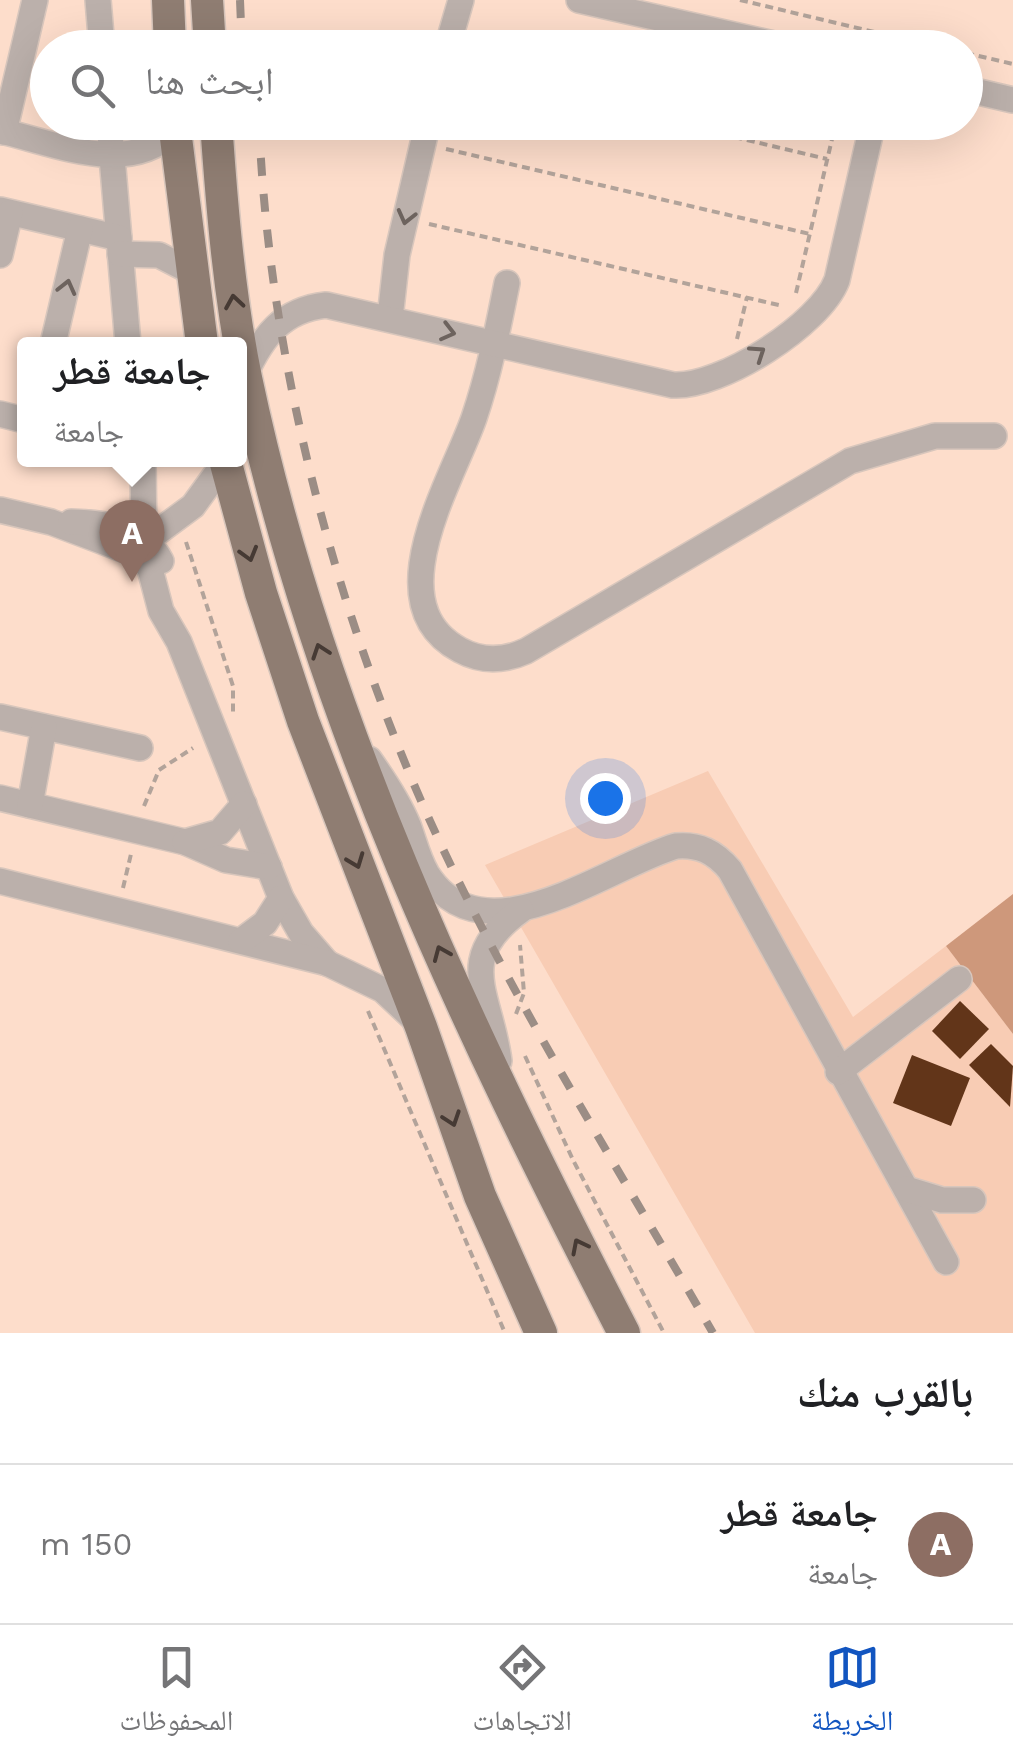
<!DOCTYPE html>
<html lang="ar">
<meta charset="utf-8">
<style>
body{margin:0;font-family:"Work Sans","Noto Naskh Arabic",sans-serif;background:#f6f6f6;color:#202124;direction:rtl}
.you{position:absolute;left:605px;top:798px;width:35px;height:35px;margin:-25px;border:8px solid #fff;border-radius:50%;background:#1a73e8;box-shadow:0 0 0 15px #1a73e833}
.badge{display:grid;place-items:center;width:65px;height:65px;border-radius:50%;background:#1255c0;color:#fff;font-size:32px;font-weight:700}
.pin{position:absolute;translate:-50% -82px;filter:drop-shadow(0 2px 5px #0008)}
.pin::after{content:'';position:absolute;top:52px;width:35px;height:30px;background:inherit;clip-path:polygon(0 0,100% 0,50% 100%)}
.popup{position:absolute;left:17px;top:337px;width:230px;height:130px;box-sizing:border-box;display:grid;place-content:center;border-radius:10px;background:#fff;filter:drop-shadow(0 2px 8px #0005);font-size:32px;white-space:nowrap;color:#757577}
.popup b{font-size:38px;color:#202124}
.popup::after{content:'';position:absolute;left:50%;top:100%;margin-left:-20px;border:20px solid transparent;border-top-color:#fff}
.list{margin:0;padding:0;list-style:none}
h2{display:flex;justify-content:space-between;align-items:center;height:130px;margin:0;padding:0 40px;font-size:42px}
h2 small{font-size:32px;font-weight:400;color:#757577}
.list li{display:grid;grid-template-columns:65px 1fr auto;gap:30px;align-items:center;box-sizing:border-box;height:160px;padding:0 40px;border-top:2px solid #e0e0e0}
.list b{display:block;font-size:38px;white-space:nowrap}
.list p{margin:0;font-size:32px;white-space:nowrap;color:#757577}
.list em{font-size:32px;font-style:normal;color:#757577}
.icon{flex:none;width:55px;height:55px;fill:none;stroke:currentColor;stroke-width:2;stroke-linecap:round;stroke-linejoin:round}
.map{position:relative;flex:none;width:1013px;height:1333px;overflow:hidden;direction:ltr}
.search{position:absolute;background:#fff;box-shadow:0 10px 40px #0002;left:30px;right:30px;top:30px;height:110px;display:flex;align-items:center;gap:25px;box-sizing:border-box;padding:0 35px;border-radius:55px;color:#757577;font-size:38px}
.sheet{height:290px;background:#fff}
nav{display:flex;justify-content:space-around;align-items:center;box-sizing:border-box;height:140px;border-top:2px solid #e0e0e0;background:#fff;font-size:28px;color:#757577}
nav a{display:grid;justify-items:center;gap:5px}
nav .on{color:#1255c0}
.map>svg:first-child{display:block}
.built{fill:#fdddcb;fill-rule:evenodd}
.green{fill:#f8ccb4}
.water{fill:#ce987b}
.building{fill:#623519}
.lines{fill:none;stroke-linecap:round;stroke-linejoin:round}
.minor-casing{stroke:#d8c6bc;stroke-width:28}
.major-casing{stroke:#d8c6bc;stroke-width:35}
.path{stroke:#b2a39a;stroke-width:4;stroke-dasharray:8 5;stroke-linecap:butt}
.minor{stroke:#bbb0ab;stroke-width:25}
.major{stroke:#8f7d72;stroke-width:32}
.rail{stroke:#9b8d85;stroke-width:8;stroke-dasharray:18 18;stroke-linecap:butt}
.oneway{stroke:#6d635e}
.oneway2{stroke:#463a34}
</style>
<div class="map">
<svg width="1013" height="1333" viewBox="0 0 1013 1333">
<rect width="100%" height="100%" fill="#fdeadf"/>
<path class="built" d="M0,0H1013V1333H0ZM48,48H966V122H48ZM24,344H240V460H24Z"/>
<path class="green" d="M708,771L853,1017L946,946L1013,1034V1333H755L485,865Z"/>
<path class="water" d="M1013,894V1034L946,946Z"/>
<g class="building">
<path d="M960,1001L989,1029L960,1059L932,1031Z"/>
<path d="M991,1044L1013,1066L1010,1107L969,1065Z"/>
<path d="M912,1055L970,1078L951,1126L893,1103Z"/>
</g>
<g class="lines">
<defs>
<g id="minor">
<path d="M98,0L102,48"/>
<path d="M579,0L791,48"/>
<path d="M447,48L461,0"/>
<path d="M966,89L1013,100"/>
<path d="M109,122L128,344"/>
<path d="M0,131C55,143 128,177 174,131"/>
<path d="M4,132L35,0"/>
<path d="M0,210L119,238"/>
<path d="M120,254L159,255L190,271"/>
<path d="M0,255L10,213"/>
<path d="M507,283C498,328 489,374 474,418C453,479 374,604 460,650C482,662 504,661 526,651L850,461L935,436H994"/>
<path d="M390,318L397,255L428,122"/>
<path d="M53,344L80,229"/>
<path d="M245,374C263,336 282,310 326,305L673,385C720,388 820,325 837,280L873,122"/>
<path d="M0,414L24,420"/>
<path d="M143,460L144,549"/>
<path d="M0,510L51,522L141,556L150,569L161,611L179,642L281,898L301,933L327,963"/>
<path d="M71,522C106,523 143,527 161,561"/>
<path d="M147,540L193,506L225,462"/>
<path d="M0,717L140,748"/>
<path d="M369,759C384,780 398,801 408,825C414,841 418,859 427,874C484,963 605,867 676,846C699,844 715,852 730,870L946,1262"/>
<path d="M0,798L185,842L226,860L269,867"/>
<path d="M30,805L44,727"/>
<path d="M185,842L220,832L244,804"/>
<path d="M0,881L327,963L383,990L414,1019"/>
<path d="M241,941L265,923L281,898"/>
<path d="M499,1061C491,995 452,959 521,910"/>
<path d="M838,1072L959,979"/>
<path d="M906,1189L942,1200H973"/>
</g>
<g id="major">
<path d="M168,0L170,48"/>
<path d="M207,0L210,48"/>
<path d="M174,122L202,344"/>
<path d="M216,122C222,208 229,294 246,378C317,715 467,1029 624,1333"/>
<path d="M225,460L261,593L303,721L421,1027L480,1196L541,1333"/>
</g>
</defs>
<use href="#minor" class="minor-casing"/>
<use href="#major" class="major-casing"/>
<g class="path">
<path d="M740,0L941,48"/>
<path d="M966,53L1013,64"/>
<path d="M671,122L827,159"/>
<path d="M446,149L810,234"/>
<path d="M429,224L783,306"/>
<path d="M796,293L836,122"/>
<path d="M737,339L747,297"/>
<path d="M186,542L233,686V715"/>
<path d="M144,806L159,770L193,748"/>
<path d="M123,888L131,854"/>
<path d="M368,1011L505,1333"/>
<path d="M516,1014L524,993L520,945"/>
<path d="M525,1056L573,1160L664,1333"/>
</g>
<use href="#minor" class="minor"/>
<use href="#major" class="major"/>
<g class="rail">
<path d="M240,0L242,48"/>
<path d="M259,122C269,373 344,647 454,872C531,1030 625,1180 713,1333"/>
</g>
</g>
<defs><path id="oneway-chevron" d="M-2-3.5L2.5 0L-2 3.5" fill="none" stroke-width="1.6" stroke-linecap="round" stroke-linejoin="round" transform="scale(2.5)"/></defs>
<g class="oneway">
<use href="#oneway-chevron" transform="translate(406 217) rotate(104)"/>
<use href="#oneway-chevron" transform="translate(67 287) rotate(-76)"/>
<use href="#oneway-chevron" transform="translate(448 332) rotate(14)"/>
<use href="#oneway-chevron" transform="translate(758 353) rotate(-34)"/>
</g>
<g class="oneway2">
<use href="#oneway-chevron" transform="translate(234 302) rotate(-99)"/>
<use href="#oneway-chevron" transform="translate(249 554) rotate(74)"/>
<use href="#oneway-chevron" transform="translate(320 651) rotate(-109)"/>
<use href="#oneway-chevron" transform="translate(356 861) rotate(69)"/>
<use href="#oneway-chevron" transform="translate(441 953) rotate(-113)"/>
<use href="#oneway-chevron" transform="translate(452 1119) rotate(71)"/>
<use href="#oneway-chevron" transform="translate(579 1246) rotate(-117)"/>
</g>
</svg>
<div class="you"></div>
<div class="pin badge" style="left:132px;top:582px;background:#8d6e63">A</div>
<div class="popup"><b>جامعة قطر</b>جامعة</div>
<div class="search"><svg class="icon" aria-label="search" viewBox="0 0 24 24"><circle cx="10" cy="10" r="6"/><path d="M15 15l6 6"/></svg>ابحث هنا</div>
</div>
<section class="sheet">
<h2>بالقرب منك<small></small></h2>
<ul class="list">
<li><span class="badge" style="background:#8d6e63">A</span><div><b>جامعة قطر</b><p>جامعة</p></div><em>150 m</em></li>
</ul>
</section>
<nav>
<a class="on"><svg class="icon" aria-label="map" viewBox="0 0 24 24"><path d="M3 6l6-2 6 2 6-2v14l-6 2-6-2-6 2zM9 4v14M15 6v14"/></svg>الخريطة</a>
<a><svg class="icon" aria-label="directions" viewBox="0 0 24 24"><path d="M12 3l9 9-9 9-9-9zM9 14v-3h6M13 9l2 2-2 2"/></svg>الاتجاهات</a>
<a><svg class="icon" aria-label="saved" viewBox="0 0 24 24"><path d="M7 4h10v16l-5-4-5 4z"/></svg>المحفوظات</a>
</nav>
